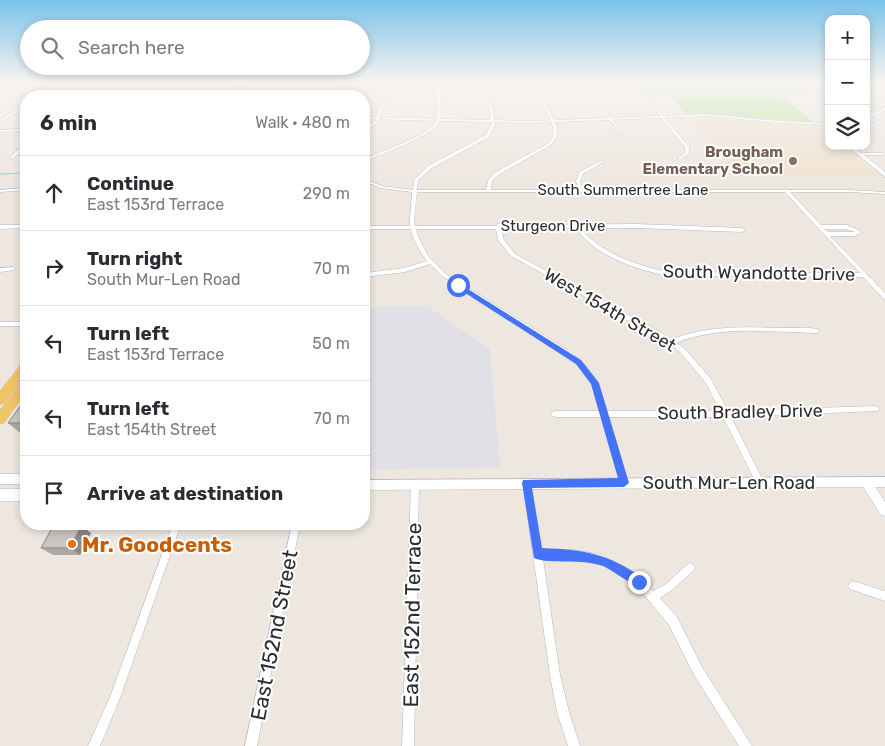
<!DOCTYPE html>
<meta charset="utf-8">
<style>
body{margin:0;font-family:Rubik,sans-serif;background:#f2f2f3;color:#2b2b33}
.controls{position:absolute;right:15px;top:15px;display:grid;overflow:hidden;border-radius:10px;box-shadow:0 2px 8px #0003}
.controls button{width:45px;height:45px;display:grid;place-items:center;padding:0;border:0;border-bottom:1px solid #e1e1e2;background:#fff;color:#2b2b33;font:25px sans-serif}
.stop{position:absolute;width:15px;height:15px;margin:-11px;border:4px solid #4473f7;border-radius:50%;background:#fff}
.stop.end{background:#4473f7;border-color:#fff;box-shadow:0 1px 5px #0008}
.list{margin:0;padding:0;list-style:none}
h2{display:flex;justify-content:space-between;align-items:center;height:65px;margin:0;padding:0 20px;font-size:21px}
h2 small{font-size:16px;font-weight:400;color:#7c7c81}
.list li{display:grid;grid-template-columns:32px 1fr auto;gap:15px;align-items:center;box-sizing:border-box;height:75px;padding:0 20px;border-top:1px solid #e1e1e2}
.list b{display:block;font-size:19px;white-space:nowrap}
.list p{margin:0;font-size:16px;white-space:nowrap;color:#7c7c81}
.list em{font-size:16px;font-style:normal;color:#7c7c81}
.icon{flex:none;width:28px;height:28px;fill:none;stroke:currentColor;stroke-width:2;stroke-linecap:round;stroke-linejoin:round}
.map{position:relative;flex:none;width:885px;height:746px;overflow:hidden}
.search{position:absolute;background:#fff;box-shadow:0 2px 8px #0003;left:20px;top:20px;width:350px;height:55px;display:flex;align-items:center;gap:12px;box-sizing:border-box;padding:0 18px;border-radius:28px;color:#7c7c81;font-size:19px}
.panel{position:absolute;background:#fff;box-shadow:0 2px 8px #0003;left:20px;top:90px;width:350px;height:440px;border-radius:20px}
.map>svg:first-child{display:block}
.industrial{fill:#e1e0e7}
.education{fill:#efe2d0}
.green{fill:#bbe39e}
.pitch{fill:#ceea9a}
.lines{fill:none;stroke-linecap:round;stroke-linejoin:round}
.stream{stroke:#76d7ed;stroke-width:1}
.minor-casing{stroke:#b3b7c0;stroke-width:1}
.tertiary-casing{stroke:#b3b7c0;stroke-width:1}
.secondary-casing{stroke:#b3b7c0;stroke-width:1}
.primary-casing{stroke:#c8c8c8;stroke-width:1}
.minor{fill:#fff;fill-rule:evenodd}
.tertiary{fill:#fff;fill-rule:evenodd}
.secondary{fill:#fff;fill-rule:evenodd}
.primary{fill:#efc464;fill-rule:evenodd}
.wall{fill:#aea9a3}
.shaded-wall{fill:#8d8a85}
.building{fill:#cac5be;stroke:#8d8a85}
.route{fill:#4473f7}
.education-dot{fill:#8d6e63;stroke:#fff;stroke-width:2}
.food-dot{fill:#e8710a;stroke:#fff;stroke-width:2}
.labels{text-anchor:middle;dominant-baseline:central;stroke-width:4;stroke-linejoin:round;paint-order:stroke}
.far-education-label{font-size:15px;font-weight:bold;fill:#785e54;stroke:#fff;text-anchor:end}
.far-street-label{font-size:15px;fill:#2d2d2d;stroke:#fff}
.street-label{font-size:18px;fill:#2d2d2d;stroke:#fff}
.near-food-label{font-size:21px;font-weight:bold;fill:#c56008;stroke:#fff;text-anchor:start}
.near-street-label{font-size:21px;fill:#2d2d2d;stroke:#fff}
</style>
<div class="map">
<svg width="885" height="746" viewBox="0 0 885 746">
<rect width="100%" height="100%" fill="#eee7e0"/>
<path class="industrial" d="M427,306L490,349L500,467L364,470V307Z"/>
<path class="education" d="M690,118L730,119L787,126H818L829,135V146H843L879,176H739Z"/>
<path class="green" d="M624,81H788L806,94H780L813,122L686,114L667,93H653L620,83Z"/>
<path class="pitch" d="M733,160L758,165L771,173L743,172Z"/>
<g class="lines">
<g class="stream">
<path d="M706,86L734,81"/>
<path d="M696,92L704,87"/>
<path d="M0,174L26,173"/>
</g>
<defs>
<g id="minor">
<path d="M128,81H141L139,82L54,86L39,96H35L49,86L0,89V87Z"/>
<path d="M155,81H158L154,86L152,85Z"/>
<path d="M210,81H213L209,85H207Z"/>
<path d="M435,81H437C441,90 444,114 439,123C434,135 378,156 364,161V159C378,153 427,135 434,125C440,116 437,96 435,86H242L240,85L242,84H435Z"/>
<path d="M480,81H483L487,84L484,85Z"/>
<path d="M536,81H538L542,84L539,85Z"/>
<path d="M619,81H623L608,85H591L590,92L622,132L623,133L621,134L586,92L588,83H608Z"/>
<path d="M829,82V84L800,86L798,85Z"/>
<path d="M385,103L388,104L383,108L377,124L364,130V128L374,122L379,107Z"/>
<path d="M490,103L492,104L495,124L489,137L432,168L418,180L417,190H486L488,181L494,173L549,143C560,130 548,116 541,104L543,103L545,104C553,118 564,130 551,145L498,175L492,181L491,190H579L576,181L579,172L602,160L604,161L603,162L583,174L580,181L583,190H783L785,189L787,190H849L885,192V194L849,192H790L821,225H847L861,231V233L855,236H830L885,293V299L883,298L863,277L668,276C635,269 596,257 576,228L501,229L504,240L515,254L662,333L671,340C707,325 745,327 783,328C795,328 807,327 818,329L819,331L818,333H816C770,332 719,325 676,343L684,348L711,379L728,411L875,406L878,407L879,409L878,411L731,417L764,482L763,485L760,486L757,485L723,417H609L628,483L627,486L624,487L621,486L601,417H555L552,416L551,414L552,412L555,411H599L592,384L583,371L567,356L442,276L430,264L405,272L364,277V273L404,268L427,261C421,254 412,238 411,229H364V226H410V220L412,192L381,188L364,181V179L382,186L413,190L414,180L428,166L486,135L491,124L488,104ZM417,192H785L860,273L668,272C639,266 599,253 581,228H637L742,232L745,230L742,228L637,224L501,225L498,223L496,226H415L414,220ZM416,229H496L498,240L511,256L658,337L680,352L706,383L720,411H607L597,381L587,367L571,352L446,274L428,256L417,234ZM824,229H846L855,232H828Z"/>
<path d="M651,103H653L689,147V153L680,160L677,159L685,153V147L651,105Z"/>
<path d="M879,103L885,104V106L879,105Z"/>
<path d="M25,104H26V106L0,123V120Z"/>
<path d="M866,121L885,129V131L866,123Z"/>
<path d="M25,144H26V147L13,158H11V156Z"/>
<path d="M857,153H882L884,154L882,155H857Z"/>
<path d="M26,188V190L0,192V190Z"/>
<path d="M0,225H26V228L0,229Z"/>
<path d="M13,267L15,268V270L0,272V268Z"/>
<rect x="0" y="322" width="26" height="4"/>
<path d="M527,479L530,480L531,483L541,550H574L602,555L642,579L653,591L666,584L687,565L690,563L693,565L695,568L693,571L672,590L660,598L677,617L702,667L752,746H739L694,675L669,625L636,585L601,564L574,560L543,559L560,675L569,712L580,746H568L557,712L550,675L523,483L524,480Z"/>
<path d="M415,480L418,481L419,484L414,746H402L411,484L412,481Z"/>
<path d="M173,524H181L120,698L100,746H88L110,697Z"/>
<path d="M292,524H300L257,746H245Z"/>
<path d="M853,581L885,591V601L850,589L848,586L850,583Z"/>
</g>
<g id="tertiary">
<path d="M791,81H795L829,104V107Z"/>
<path d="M885,107V110L866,120V117Z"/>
<path d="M709,114L779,121L829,123V125L779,123L709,116L531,123L364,119V117L531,121Z"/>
<path d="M26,129V131L0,132V130Z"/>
<path d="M847,146H853L885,172V177Z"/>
<path d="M866,477L870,479L885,502V516L881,515L862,485L861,482L862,479Z"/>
</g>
<g id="secondary">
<rect x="0" y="474" width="26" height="10"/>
<path d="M885,477V487L364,490V480Z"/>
<rect x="0" y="489" width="26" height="12"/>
</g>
<g id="primary">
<path d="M243,81H248L236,96H230Z"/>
<path d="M26,362V374L4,403L0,405V391L22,363Z"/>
<path d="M26,380V392L4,423L0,424V410L22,381Z"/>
</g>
</defs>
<use href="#minor" class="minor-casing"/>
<use href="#tertiary" class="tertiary-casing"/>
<use href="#secondary" class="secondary-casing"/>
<use href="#primary" class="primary-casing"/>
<use href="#minor" class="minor"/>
<use href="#tertiary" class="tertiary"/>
<use href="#secondary" class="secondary"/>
<use href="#primary" class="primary"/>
</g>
<g class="wall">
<path d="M26,402V432H19L8,423Z"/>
<path d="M81,526L91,533L80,555H53L41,548Z"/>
</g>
<path class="shaded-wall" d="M81,526L91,533L80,555L70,548Z"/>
<g class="building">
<path d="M23,402H26V423H8Z"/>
<path d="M53,526H81L70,548H41Z"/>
</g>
<linearGradient id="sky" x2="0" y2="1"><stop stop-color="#7ac2ea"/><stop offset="0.44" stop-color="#f7f4f1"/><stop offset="1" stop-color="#f7f4f1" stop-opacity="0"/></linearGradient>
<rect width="885" height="185" fill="url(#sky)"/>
<path class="route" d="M456,284H460L581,360L599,383L629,483L624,487L532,488L542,548C586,550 606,553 643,578V586C635,589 613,570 603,566C581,558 551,565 534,558L522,483L523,480L618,478L591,384L576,364L456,287Z"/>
<circle class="education-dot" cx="793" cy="161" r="5"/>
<circle class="food-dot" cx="72" cy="544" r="5"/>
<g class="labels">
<g class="far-education-label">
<text x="783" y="152">Brougham<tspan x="783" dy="17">Elementary School</tspan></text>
</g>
<g class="far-street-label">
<text x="623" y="190">South Summertree Lane</text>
<text x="553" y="226">Sturgeon Drive</text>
</g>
<g class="street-label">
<text transform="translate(759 273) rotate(1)">South Wyandotte Drive</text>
<text transform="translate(610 310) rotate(30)">West 154th Street</text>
<text transform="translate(740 412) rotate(-1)">South Bradley Drive</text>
<text x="729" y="483">South Mur-Len Road</text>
</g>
<g class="near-food-label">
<text x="82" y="544">Mr. Goodcents</text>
</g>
<g class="near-street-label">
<text transform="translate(412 615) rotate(-89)">East 152nd Terrace</text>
<text transform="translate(274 635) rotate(-79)">East 152nd Street</text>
</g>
</g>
</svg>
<div class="controls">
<button>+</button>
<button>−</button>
<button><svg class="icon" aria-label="layers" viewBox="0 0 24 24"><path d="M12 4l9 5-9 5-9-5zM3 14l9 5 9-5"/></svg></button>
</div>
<div class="stop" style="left:458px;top:285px"></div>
<div class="stop end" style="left:639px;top:582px"></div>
<div class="search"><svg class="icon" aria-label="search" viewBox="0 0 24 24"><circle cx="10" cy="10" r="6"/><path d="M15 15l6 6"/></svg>Search here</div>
<section class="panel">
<h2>6 min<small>Walk · 480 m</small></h2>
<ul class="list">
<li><svg class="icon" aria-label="ahead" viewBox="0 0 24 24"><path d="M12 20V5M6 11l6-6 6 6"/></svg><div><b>Continue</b><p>East 153rd Terrace</p></div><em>290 m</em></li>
<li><svg class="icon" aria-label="right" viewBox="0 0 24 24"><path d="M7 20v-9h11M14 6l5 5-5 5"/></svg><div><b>Turn right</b><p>South Mur-Len Road</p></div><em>70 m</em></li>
<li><svg class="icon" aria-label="left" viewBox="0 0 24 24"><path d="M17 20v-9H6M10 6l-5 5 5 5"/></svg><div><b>Turn left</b><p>East 153rd Terrace</p></div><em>50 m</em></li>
<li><svg class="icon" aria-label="left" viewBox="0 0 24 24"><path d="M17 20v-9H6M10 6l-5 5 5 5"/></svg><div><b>Turn left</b><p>East 154th Street</p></div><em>70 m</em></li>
<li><svg class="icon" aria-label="arrive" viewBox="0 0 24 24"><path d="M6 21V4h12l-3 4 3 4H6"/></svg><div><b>Arrive at destination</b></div></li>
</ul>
</section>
</div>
